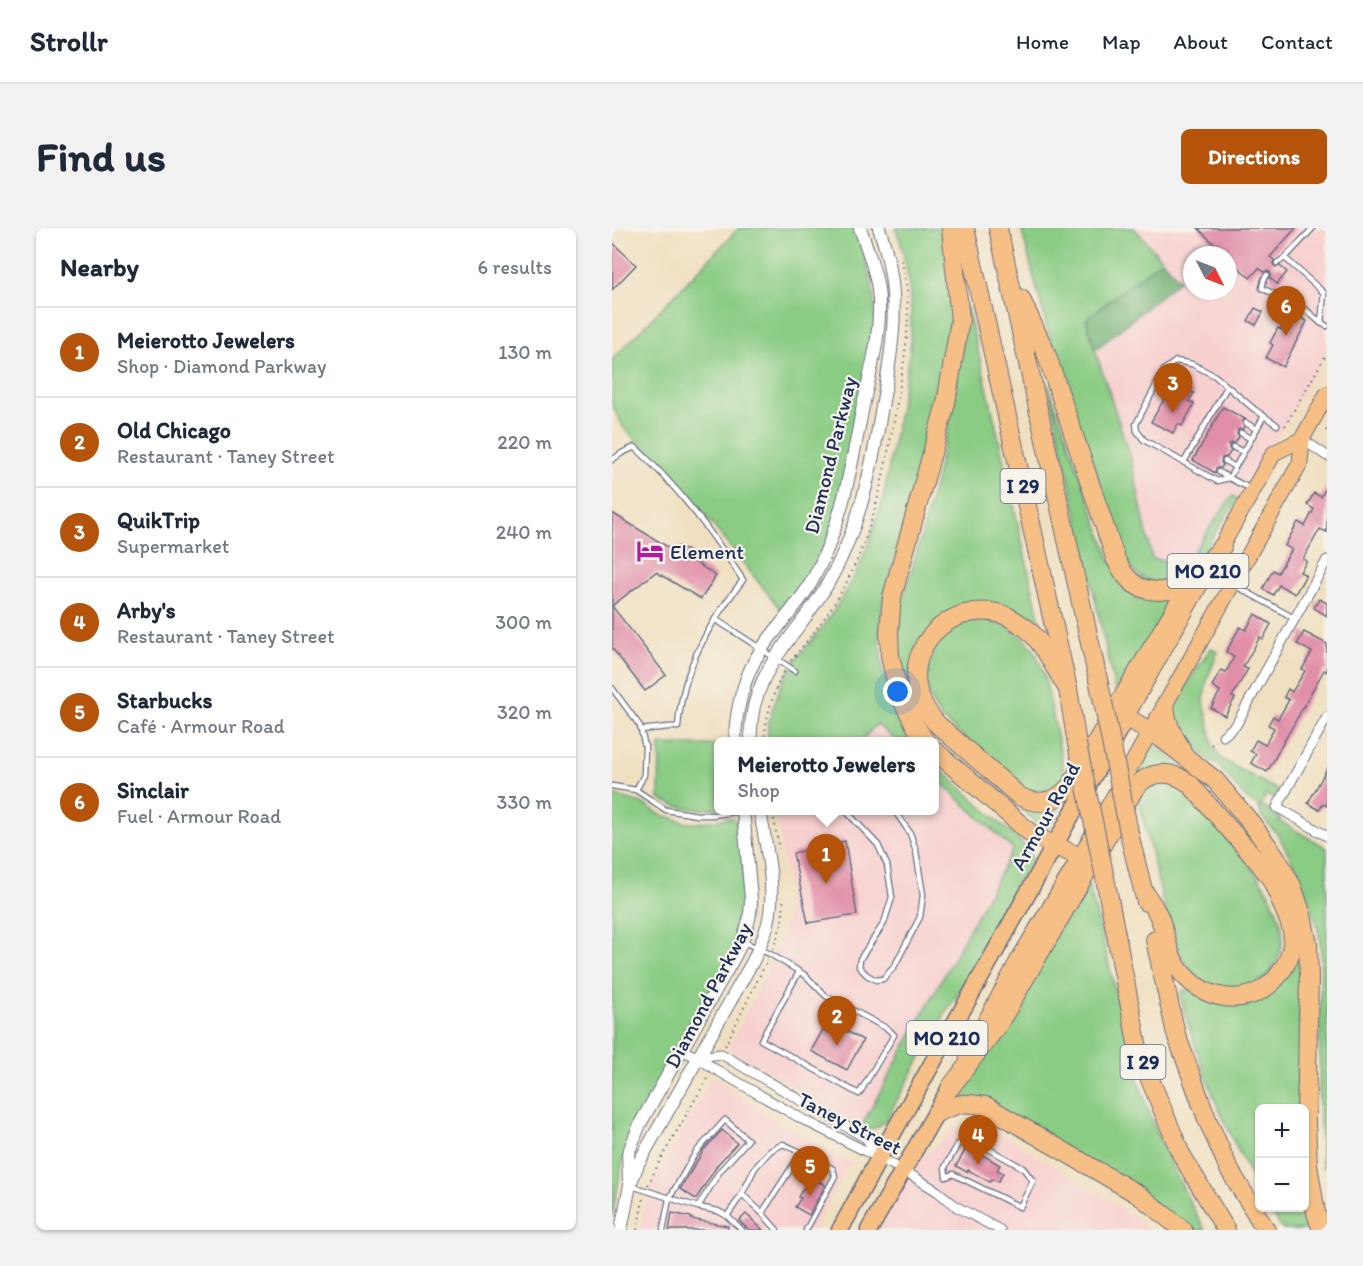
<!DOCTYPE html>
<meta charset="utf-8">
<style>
body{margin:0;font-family:Itim,sans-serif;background:#f2f2f3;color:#1f2937}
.controls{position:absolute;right:18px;bottom:18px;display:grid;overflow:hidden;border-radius:9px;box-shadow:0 2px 4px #0004}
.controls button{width:54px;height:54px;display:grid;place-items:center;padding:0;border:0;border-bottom:2px solid #e0e1e3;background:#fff;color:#1f2937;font:30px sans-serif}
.compass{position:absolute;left:571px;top:18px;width:54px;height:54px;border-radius:50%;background:#fff;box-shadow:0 2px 4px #0004;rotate:132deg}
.you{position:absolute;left:286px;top:464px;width:21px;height:21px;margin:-15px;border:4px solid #fff;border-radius:50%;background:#1a73e8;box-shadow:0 0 0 9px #1a73e833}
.badge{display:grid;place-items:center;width:39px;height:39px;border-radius:50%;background:#b45309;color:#fff;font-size:20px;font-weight:700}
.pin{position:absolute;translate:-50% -50px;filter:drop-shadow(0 2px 3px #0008)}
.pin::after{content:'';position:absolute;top:32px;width:21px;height:18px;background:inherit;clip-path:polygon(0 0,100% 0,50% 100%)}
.popup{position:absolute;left:102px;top:509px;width:225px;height:78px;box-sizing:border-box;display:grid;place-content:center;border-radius:9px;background:#fff;filter:drop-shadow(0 2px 4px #0005);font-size:20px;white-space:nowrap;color:#747a83}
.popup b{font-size:22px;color:#1f2937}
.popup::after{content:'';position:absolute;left:50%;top:100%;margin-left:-12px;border:12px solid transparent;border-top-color:#fff}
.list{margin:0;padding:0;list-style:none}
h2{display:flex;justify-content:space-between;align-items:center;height:78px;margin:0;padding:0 24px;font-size:26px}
h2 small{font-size:20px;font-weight:400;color:#747a83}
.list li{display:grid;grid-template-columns:39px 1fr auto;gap:18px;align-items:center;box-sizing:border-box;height:90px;padding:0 24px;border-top:2px solid #e0e1e3}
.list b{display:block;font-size:22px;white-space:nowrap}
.list p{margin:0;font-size:20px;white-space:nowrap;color:#747a83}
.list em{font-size:20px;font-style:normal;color:#747a83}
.map{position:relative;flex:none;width:715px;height:1002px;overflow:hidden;border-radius:9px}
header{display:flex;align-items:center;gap:36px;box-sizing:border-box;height:84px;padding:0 30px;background:#fff;border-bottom:2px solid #e0e1e3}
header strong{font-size:28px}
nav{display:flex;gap:33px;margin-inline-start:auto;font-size:21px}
.intro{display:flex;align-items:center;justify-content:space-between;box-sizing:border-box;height:144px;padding:0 36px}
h1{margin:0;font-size:42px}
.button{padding:15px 27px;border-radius:9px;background:#b45309;color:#fff;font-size:21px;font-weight:700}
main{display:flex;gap:36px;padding:0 36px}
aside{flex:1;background:#fff;border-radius:9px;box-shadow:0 2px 4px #0004}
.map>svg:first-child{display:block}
.built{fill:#f7d0cf;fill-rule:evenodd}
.green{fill:#8acc84;stroke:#527e71;stroke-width:1.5}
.forest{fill:#6fb072;stroke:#457068;stroke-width:1.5}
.building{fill:#e18ea8}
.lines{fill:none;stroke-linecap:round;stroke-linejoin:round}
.service-casing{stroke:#666d81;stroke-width:7}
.minor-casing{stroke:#666d81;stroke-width:11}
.tertiary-casing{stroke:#666d81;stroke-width:14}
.primary-casing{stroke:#666d81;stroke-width:17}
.trunk-casing{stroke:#666d81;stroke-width:19}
.motorway-casing{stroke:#666d81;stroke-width:20}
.path{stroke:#666d81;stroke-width:2;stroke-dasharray:1.5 4.5;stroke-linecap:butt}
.service{stroke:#fff;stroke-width:4.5}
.minor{stroke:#fff;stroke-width:9}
.tertiary{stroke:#fff;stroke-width:12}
.primary{stroke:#f5bf86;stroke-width:15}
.trunk{stroke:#f5bf86;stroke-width:16}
.motorway{stroke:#f5bf86;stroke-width:18}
.motorway-bridge-casing{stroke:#666d81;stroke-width:20;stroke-linecap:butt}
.motorway-bridge{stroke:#f5bf86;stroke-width:18}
.labels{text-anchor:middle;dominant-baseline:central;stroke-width:4.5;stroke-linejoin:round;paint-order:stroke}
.shield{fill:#f7f3e8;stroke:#5d6a87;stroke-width:1.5}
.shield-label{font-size:20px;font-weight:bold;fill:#1b2f5e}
.street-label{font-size:21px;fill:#1b2f5e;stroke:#f7f3e8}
.poi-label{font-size:21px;fill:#1b2f5e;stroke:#f7f3e8;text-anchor:start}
</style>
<header>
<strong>Strollr</strong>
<nav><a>Home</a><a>Map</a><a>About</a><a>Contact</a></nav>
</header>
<div class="intro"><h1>Find us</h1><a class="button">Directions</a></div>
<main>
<aside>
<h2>Nearby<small>6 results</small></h2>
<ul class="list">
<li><span class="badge">1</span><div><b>Meierotto Jewelers</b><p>Shop · Diamond Parkway</p></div><em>130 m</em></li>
<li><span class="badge">2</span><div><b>Old Chicago</b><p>Restaurant · Taney Street</p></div><em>220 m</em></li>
<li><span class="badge">3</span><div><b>QuikTrip</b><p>Supermarket</p></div><em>240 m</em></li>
<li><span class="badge">4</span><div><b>Arby's</b><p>Restaurant · Taney Street</p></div><em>300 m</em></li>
<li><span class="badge">5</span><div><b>Starbucks</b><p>Café · Armour Road</p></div><em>320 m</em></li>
<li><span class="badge">6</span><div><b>Sinclair</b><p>Fuel · Armour Road</p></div><em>330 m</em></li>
</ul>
</aside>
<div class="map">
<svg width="715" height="1002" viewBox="0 0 715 1002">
<rect width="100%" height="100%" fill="#f7f3e8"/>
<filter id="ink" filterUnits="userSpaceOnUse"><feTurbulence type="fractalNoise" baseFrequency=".0167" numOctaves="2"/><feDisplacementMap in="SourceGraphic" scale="12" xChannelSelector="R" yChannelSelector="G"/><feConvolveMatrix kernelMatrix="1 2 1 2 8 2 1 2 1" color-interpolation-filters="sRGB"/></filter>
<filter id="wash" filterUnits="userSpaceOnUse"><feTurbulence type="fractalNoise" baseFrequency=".008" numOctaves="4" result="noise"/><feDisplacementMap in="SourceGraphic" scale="24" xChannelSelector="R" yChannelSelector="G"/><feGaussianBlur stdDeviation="1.35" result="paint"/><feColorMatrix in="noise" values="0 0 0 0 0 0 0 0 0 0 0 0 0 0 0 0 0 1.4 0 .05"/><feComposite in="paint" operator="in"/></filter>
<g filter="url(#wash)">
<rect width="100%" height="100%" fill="#f0e0c1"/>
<g class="built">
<path d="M522,0H715V121L630,272L620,268L573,336L539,332L519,231L483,122L567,52ZM580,27H616V63H580Z"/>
<path d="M265,496L284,513L249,514Z"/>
<path d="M322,549L401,621L249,899L196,870L169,851L117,821L167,717L175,694L176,661L164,583L322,582Z"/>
<path d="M100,849L118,860L148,883L238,935L201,1002H28L33,978L40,956Z"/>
<path d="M371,894L525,990L536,1002H269L304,936L340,902Z"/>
</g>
<g class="green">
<path d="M127,0H242L250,19L261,61L263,91L230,273L208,331L172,386L76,266L51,238L12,200L0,177V132Z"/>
<path d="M284,0H334L340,80L338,109L331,162L273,365C265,402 266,441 281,476C287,490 295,501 302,513H284L265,496L249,513L156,514V498L160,482L170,455L182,434L210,400L223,381L244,346L257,314L271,271L298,123C301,81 298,40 284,0Z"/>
<path d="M409,0H522L550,32L474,91L483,122L519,231L540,331L573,336L620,268L628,272L616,285L581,340C559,363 529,358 513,331L454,163L436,103Z"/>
<path d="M355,79L374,155L430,403L427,405L421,398L337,385L298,458L291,459L286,416L287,386L311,302L341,179Z"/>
<path d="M436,156L500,337L564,368L504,466Z"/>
<path d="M372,392C426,402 431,437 440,484C445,507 449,530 454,553C440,562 430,569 413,561L329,490L315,466L312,448L316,429L322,418L335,403L354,394Z"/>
<path d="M599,420L606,424L595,451L592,472L601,518L609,531L667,563L663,571L654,567L649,578L668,590L667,593L715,620V938L710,940L707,876L709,725L707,705L702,689L695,668L676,625L666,607L650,589L647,579L635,571L602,533L600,534L569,506L560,484L565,470Z"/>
<path d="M542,515L578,545L574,544L522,553L521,549L538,517Z"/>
<path d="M48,517H106V580C82,583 69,581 47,571Z"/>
<path d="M322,535L416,621L420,630L421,641L383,710L337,779L274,892C264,901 262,903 249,899L401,621L322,548Z"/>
<path d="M546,557H557L564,560L566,558L578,567C592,583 606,599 620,616C641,641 660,663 669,696C677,728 652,763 618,762C613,762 596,757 592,754C587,751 580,744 576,739C558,715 553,682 546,653C539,625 533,597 526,569L531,564Z"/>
<path d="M0,567L30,575L47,586L76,595H84L117,590C121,591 124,593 127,596L136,689L11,931L0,989Z"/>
<path d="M411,578H445L446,583L435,603L408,580Z"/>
<path d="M475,653C496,721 507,792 529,861C544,910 568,957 593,1002H579L349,866Z"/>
<path d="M688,716L689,746L685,880H648L647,964C613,899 586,838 568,766L571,765V762L574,763L576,761L625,777Z"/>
<path d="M693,959L702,1002H671L656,980H692Z"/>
</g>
<path class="forest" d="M550,32L568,52L483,122L474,91Z"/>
<g id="blocks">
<g class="building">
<path d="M586,0H684L658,29L662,32L661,35L662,38L665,39L668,38L675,44L665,56L658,50L659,47L658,44L655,43L652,44L647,40L638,50L616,30V27H613Z"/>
<path d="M0,14L24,37L0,62Z"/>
<path d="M643,80L651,84L644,97L636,93Z"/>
<path d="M679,85L695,93L671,139L654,130L661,117L658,115L666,100L670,102Z"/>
<path d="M562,154L582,165L577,173L582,176L570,198L566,196L561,205L539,194Z"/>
<path d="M611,179L633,191L630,194L632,199L631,201L626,202L625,206L627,209L623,215H620L617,216V220L619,223L615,229L610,230L609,234L611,237L609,240H604L603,245L581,232Z"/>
<path d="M715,258V304L708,301L691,331L695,333L688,344L694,347L683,366L667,357L661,367L651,361L661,342L666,345L680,321L673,318L686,294L693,298L702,281L695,277L702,265L709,269Z"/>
<path d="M0,285L64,324L67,318L86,329L83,334L104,348L89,371L44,344L0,378L54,447L33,463L0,420Z"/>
<path d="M707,371L715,375V388L702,380Z"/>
<path d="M643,386L659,396L651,411L648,409L631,439L636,441L620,469L623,470L613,488L599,480L608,463L600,458L609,442L614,444L622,429L614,424L628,399L634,402Z"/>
<path d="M692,404L715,416V444L712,442L655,544L639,535L644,526L638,523L644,512L653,517L662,500L656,497L661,488L666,491L677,472L672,469L676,461L680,464L693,443L690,441L700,424L685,416Z"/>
<path d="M715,541V578L711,576L707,582L696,575Z"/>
<path d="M233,613L245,687L196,695L181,625Z"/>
<path d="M216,793L251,812L235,842L199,823Z"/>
<path d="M110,902L125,915L106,936L84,971L68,961L91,923Z"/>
<path d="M354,921L368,929L369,926L388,937L385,942L391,945L386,954L380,951L378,954L356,942L355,944L344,938Z"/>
<path d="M200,950L213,957L197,987L183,979L189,970L186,969L191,960H193Z"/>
<path d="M60,985L79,989V991L116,998L115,1002H57Z"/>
<path d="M134,986L151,1002H137L127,993Z"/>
</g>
</g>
</g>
<g filter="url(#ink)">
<use href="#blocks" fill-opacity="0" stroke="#666d81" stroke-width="1.5"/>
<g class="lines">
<defs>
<g id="service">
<path d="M700,1L673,30L712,65L709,95"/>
<path d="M665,35L673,30"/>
<path d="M655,47L652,51L650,60L694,82L709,95L715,98"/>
<path d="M634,195L644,201"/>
<path d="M629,205L639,211"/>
<path d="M621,219L631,224"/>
<path d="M0,232L10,225L23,219C67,260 98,302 131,352C96,396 70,442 66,499H56L29,502"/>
<path d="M613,233L623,239"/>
<path d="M572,234L615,159"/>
<path d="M607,244L617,250L652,188"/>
<path d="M639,261L617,250L605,253L532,212L525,203L524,196L552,142L564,133L580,136L603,148L642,181L665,197"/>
<path d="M622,357L682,390"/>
<path d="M103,391L183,443"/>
<path d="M0,460L28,498L33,519L32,547L24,562"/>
<path d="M0,558L24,562L54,582L85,587H102L130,583"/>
<path d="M233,582L266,617L275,637L280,669L272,695L248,731L247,739L255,747L264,752L271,751L282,739L308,689L311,667L304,623L298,605L282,582"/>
<path d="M130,713L158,726L193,747L214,768L276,801L282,807L247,866L149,812L187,744"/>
<path d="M357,910L411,940L421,953L408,979L341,946L334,949L333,939L346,916Z"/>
<path d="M20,958L86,979L106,983L115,988L130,1002"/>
<path d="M130,966L143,940L158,923L171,916L209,934L221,941L223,948L194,1002"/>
<path d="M150,985L189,925"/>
<path d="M115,988L130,966L150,985L165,1002"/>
<path d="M51,1002L57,971L84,924L113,892L136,912L108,943L86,979"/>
</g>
<g id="minor">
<path d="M690,211L715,228"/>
<path d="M715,489L665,579L715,608"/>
<path d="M611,508L624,497L715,332"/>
<path d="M70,823L86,829L101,840L190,891L291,942L325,963L345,979L388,1002"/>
<path d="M86,829L109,826L254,910L267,930"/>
</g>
<g id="tertiary">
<path d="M123,514C123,484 132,447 149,422C165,398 186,378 200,353C230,298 239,239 251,178C259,141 271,100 266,61C263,40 255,20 248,0"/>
<path d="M139,514C135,445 184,410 215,357C246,304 259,245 269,184C281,117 291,66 267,0"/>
<path d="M17,952L16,926L28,896L124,726C133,707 139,692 139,671L131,582"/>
<path d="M9,1002L18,957L26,936L141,733C148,717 156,702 158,685C163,652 153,615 148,582"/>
</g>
<g id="primary">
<path d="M604,328L662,225L690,211"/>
<path d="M514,489L588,357"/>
<path d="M355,828L406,732L468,629L688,235L690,211L715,166"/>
</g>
<g id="trunk">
<path d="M228,1002L267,930L402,690L514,489"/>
<path d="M257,1002L338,860"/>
</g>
<g id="motorway">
<path d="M353,0L456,461L465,516"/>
<path d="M386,0L491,474"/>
<path d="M409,71L434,125L504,332C507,337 510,343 514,348C528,367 560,367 578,353C590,344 599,330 610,319"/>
<path d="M456,461C443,441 432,415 414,400C408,396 401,391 395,388C348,370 297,409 305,458C307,472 315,484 324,495L407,568C426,578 443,575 458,558L569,371L600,335"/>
<path d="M553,477C554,494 560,506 569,520"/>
<path d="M514,489L549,510L603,552L639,595L664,629L680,658L690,687L696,716L697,749L694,895L696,937L704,985L710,1002"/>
<path d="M314,514L304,499L287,466L278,428L277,404L280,369L334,175L348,92L339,0"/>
<path d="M322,522L422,608L468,629"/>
<path d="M519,614L534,674"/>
<path d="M493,650L527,825L569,926L614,1002"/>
<path d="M543,712L564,806L595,891L617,941L654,1002"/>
<path d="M338,860L386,797L523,560C539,541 561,542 579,557C595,576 611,594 627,612C638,625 650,637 659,651C664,661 668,671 672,681C675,688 678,695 680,702C682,716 678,730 671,741C647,779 598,778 570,745C556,729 555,710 548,691C544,681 537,672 532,663"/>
<path d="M324,885C347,876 348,873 374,878L527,967L571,1002"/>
</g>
</defs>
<use href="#service" class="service-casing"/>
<use href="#minor" class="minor-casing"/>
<use href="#tertiary" class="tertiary-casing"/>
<use href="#primary" class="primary-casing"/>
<use href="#trunk" class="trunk-casing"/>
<use href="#motorway" class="motorway-casing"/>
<g class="path">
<path d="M673,198L715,125"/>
<path d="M714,203L715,200"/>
<path d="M179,433C201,406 223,379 238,347C263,296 273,242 283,186C292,134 304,80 288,28"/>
<path d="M152,514C154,488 160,465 173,443"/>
<path d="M599,517L604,513"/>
<path d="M162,591L167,621"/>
<path d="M161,721C168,703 173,688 171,669"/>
<path d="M113,818L156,731"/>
<path d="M36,957L50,929L96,849"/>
<path d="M25,1002L32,968"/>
</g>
<use href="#service" class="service"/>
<use href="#minor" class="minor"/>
<use href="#tertiary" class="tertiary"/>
<use href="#primary" class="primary"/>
<use href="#trunk" class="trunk"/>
<use href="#motorway" class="motorway"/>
<defs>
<g id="motorway-bridge">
<path d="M491,474L519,614"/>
<path d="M465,516L493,650"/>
</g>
</defs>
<use href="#motorway-bridge" class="motorway-bridge-casing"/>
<use href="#motorway-bridge" class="motorway-bridge"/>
</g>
</g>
<defs>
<symbol id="hotel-bare" viewBox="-9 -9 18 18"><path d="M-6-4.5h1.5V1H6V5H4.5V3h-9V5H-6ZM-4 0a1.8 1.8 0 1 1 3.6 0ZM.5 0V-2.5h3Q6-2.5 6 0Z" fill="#b5179e" stroke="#f7f3e8" stroke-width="2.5" paint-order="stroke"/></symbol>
</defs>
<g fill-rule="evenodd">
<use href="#hotel-bare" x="19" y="304" width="38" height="38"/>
</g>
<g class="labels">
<g class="shield">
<rect x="388.5" y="241" width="45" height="34" rx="4.5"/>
<rect x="555.5" y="326" width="81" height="34" rx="4.5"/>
<rect x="294.5" y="793" width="81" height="34" rx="4.5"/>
<rect x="508.5" y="817" width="45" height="34" rx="4.5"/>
</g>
<g class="shield-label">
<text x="411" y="258">I 29</text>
<text x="596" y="343">MO 210</text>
<text x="335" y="810">MO 210</text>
<text x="531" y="834">I 29</text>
</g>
<g class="street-label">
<text transform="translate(218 227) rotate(-76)">Diamond Parkway</text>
<text transform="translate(433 588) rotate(-61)">Armour Road</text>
<text transform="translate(96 767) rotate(-62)">Diamond Parkway</text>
<text transform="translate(238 895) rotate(27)">Taney Street</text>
</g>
<g class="poi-label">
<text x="58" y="323">Element</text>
</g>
</g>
</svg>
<div class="controls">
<button>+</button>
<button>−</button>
</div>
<svg class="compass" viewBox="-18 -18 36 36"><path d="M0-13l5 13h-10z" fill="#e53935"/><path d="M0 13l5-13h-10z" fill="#747a83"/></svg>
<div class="you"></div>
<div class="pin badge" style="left:214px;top:656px">1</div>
<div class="popup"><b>Meierotto Jewelers</b>Shop</div>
<div class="pin badge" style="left:225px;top:818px">2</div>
<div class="pin badge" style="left:561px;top:185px">3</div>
<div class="pin badge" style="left:366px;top:937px">4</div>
<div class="pin badge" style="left:198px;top:968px">5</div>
<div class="pin badge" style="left:674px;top:108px">6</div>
</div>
</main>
